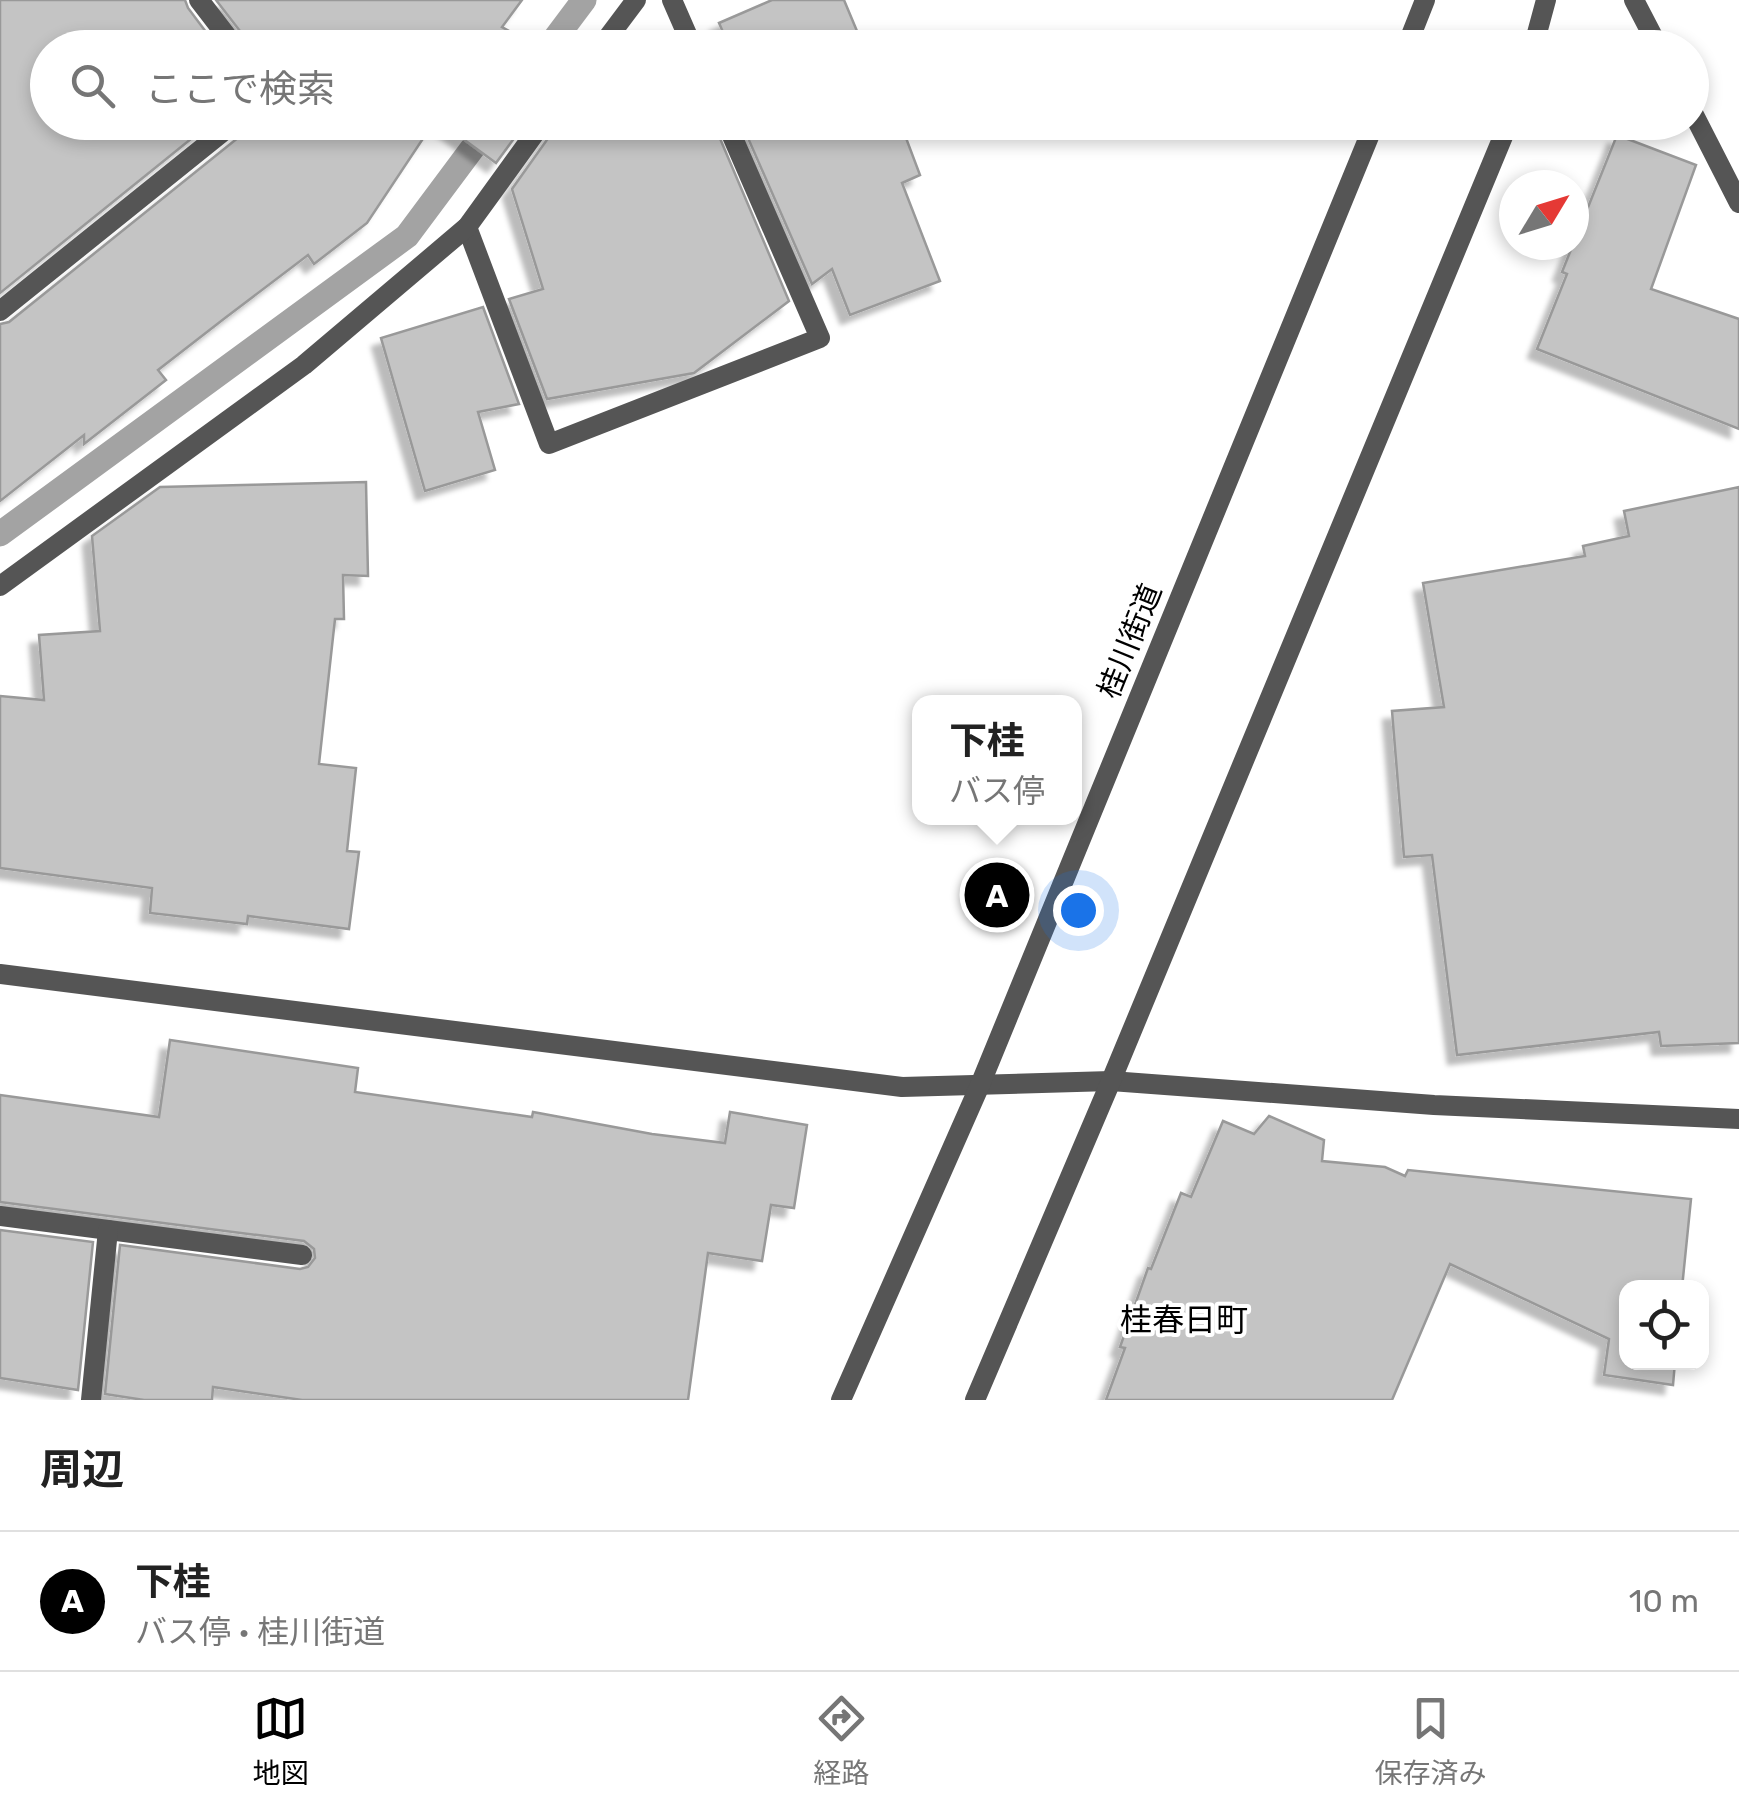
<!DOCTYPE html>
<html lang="ja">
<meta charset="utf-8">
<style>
body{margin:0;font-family:Rubik,"Noto Sans JP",sans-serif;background:#f6f6f6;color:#222}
.controls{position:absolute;right:30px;bottom:30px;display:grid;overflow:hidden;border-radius:20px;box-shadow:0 5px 15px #0003}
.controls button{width:90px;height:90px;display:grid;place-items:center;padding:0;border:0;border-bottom:2px solid #e0e0e0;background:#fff;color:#222;font:50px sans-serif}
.compass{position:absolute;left:1499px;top:170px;width:90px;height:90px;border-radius:50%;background:#fff;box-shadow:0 5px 15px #0003;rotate:52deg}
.you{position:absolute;left:1078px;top:910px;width:35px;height:35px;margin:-25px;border:8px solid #fff;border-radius:50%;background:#1a73e8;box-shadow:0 0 0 15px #1a73e833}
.badge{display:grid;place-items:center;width:65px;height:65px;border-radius:50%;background:#000;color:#fff;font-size:32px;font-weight:700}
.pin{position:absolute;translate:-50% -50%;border:5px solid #fff;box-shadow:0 2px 10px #0006}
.popup{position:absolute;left:912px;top:695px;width:170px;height:130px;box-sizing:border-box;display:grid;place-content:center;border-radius:20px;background:#fff;filter:drop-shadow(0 2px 8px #0005);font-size:32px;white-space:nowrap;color:#767676}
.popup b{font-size:38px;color:#222}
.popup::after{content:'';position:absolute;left:50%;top:100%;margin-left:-20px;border:20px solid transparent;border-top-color:#fff}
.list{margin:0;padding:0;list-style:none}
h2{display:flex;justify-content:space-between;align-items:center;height:130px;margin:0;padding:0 40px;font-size:42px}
h2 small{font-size:32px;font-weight:400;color:#767676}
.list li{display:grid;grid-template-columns:65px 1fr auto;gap:30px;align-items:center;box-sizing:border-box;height:140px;padding:0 40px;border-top:2px solid #e0e0e0}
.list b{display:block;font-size:38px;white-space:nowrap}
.list p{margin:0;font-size:32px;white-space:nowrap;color:#767676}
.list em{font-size:32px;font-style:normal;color:#767676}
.icon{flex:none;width:55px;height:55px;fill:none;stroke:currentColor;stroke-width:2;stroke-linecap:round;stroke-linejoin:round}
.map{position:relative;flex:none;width:1739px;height:1400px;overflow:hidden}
.search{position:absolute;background:#fff;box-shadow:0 5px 15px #0003;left:30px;right:30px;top:30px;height:110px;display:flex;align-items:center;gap:25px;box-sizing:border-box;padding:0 35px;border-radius:55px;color:#767676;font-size:38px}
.sheet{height:270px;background:#fff}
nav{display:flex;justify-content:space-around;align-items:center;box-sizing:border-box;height:140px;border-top:2px solid #e0e0e0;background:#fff;font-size:28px;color:#767676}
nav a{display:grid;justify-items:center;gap:5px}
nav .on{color:#000}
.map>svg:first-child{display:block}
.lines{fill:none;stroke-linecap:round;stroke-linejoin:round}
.stream{stroke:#a3a3a3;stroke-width:25}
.building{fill:#c4c4c4;stroke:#999;stroke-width:2.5;filter:url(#shadow)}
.service{stroke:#555;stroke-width:20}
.minor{stroke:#555;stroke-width:20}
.tertiary{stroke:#555;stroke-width:20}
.labels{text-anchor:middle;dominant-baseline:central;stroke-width:8;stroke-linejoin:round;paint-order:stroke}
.street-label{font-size:30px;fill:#000;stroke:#fff}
.neighbourhood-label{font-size:32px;fill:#000;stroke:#fff}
</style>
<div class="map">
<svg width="1739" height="1400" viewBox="0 0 1739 1400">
<defs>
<filter id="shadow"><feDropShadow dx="-9" dy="9" stdDeviation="2.5" flood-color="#0004"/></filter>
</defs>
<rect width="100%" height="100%" fill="#fff"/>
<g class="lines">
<g class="stream">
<path d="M548,48L584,0"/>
<path d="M0,534L407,236L492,122"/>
</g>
</g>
<g class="building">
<path d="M0,0H185L188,8L218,48H48V122H212L0,293Z"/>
<path d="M216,0H522L502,27L509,31L498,48H250L247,40Z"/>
<path d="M772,0H844L862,43L866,41L868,48H730L719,23Z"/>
<path d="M248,122H434L367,223L314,264L308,255L225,318L158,370L166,380L84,444V435L0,501V324L9,322L244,133Z"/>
<path d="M440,122H526L496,163Z"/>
<path d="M557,122H713L789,301L694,373L547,399L509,299L543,289L512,189L554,130Z"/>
<path d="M741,122H900L920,175L902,183L940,281L850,315L832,269L812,284Z"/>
<path d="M1617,135L1696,165L1651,289L1739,319V429L1537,349L1567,274L1562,272Z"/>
<path d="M483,307L519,404L478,412L495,470L425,491L381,338Z"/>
<path d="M366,482L368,576L343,575L344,619H335L319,764L356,768L347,851L359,852L349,929L248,916L247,924L150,913L152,888L0,868V696L44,700L39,635L100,631L92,536L160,487Z"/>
<path d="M1739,487V1043L1661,1046L1659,1032L1457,1055L1432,855L1404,857L1392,711L1444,707L1423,583L1585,556L1583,546L1629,536L1624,511Z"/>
<path d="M170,1040L358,1068L355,1092L532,1117L533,1112L652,1134L725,1143L730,1112L807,1125L794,1208L771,1205L762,1261L708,1253L688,1400H302L213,1387L212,1400H144L105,1394L120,1245L300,1269L308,1267L315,1258L314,1249L304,1241L0,1202V1095L159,1117Z"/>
<path d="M1269,1116L1324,1140L1322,1161L1385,1167L1405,1176L1408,1170L1691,1199L1682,1288H1626V1362H1675L1673,1385L1604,1375L1609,1339L1450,1264L1392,1400H1106L1125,1348L1120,1347L1148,1268L1151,1269L1181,1193L1191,1197L1223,1121L1254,1134Z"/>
<path d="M0,1230L93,1242L78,1390L0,1378Z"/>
</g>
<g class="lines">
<g class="service">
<path d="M199,0L236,48"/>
<path d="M672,0L693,48"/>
<path d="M467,227L549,444L820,338L726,122"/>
<path d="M0,311L235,122"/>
<path d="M0,1216L302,1255"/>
<path d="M91,1400L108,1230"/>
</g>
<g class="minor">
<path d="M1634,0L1659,48"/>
<path d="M600,48L636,0"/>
<path d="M1692,111L1739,203"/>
<path d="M0,586L304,365L467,227L543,122"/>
<path d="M0,974L902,1087L1111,1081L1434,1105L1739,1119"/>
</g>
<g class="tertiary">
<path d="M1406,48L1425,0"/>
<path d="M1533,48L1546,0"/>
<path d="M841,1400L980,1085L1375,122"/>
<path d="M975,1400L1111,1081L1509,122"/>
</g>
</g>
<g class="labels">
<g class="street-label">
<text transform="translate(1130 641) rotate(-68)">桂川街道</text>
</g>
<g class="neighbourhood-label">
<text x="1184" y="1320">桂春日町</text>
</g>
</g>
</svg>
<div class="controls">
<button><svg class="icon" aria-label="locate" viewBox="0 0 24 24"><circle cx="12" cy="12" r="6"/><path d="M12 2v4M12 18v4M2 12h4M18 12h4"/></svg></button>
</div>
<svg class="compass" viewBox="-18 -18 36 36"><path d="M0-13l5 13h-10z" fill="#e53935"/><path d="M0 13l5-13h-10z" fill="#767676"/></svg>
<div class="you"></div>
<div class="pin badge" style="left:997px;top:895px">A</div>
<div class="popup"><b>下桂</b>バス停</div>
<div class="search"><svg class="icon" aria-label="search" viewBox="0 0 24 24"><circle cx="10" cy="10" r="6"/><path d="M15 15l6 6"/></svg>ここで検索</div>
</div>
<section class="sheet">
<h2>周辺<small></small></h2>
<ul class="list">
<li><span class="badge">A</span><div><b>下桂</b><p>バス停 · 桂川街道</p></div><em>10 m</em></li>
</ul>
</section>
<nav>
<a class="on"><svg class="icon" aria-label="map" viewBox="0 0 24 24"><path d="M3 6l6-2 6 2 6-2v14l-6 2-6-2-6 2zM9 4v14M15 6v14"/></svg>地図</a>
<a><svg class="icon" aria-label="directions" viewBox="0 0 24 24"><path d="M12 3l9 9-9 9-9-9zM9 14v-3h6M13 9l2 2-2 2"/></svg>経路</a>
<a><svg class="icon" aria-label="saved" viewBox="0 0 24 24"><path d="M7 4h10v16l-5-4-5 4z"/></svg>保存済み</a>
</nav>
